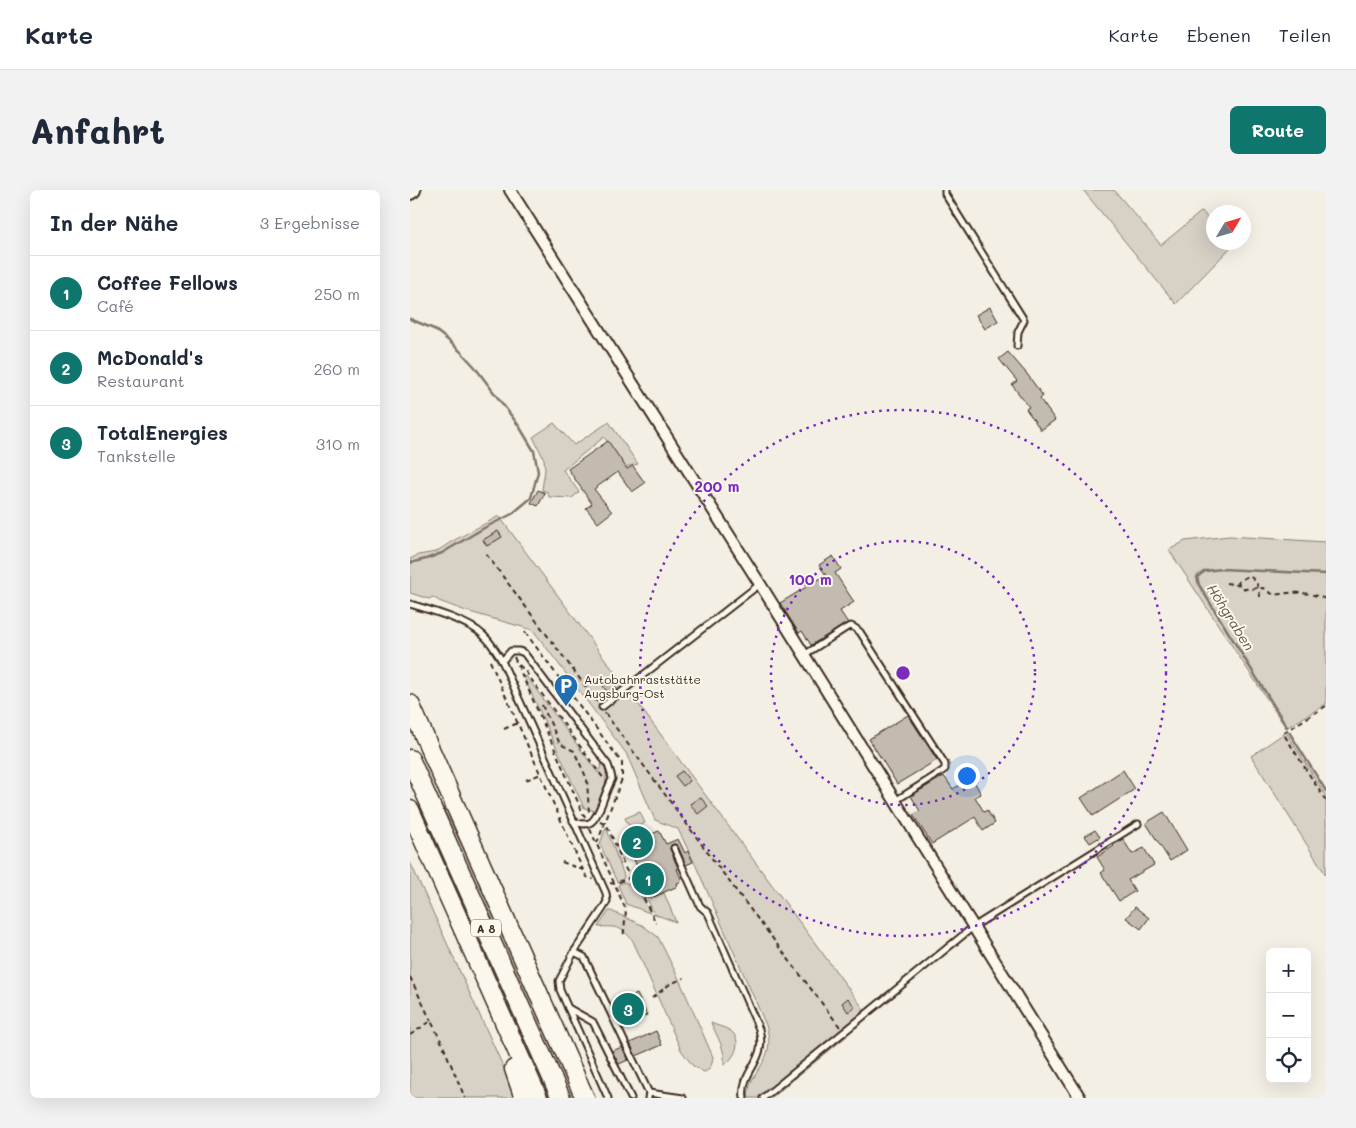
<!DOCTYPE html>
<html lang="de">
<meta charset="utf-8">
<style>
body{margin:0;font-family:Mali,sans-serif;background:#f2f2f3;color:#1f2937}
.controls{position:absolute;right:15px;bottom:15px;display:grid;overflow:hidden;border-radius:8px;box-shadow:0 5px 20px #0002}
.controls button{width:45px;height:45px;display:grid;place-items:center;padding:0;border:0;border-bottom:1px solid #e0e1e3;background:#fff;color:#1f2937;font:25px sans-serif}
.compass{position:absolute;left:796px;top:15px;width:45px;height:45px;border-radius:50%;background:#fff;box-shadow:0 5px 20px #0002;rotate:52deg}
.you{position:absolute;left:556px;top:585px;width:18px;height:18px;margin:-12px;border:4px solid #fff;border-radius:50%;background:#1a73e8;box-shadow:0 0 0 8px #1a73e833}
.badge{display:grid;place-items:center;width:32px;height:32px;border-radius:50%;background:#0f766e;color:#fff;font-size:16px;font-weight:700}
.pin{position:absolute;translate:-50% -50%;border:2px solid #fff;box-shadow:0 1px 5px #0006}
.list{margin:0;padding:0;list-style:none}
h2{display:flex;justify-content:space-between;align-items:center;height:65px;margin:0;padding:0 20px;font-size:21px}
h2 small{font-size:16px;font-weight:400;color:#747a83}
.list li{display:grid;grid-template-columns:32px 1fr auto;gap:15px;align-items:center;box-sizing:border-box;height:75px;padding:0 20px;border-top:1px solid #e0e1e3}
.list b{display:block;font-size:19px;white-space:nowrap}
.list p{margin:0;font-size:16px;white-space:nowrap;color:#747a83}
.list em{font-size:16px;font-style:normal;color:#747a83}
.icon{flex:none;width:28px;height:28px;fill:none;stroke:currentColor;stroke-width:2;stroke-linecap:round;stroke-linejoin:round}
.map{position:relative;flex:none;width:916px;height:908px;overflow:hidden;border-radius:8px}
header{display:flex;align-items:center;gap:30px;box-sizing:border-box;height:70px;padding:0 25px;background:#fff;border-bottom:1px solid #e0e1e3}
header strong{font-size:24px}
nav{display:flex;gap:28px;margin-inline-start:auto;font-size:18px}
.intro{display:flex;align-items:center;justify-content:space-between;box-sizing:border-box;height:120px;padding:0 30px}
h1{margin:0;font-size:35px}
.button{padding:12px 22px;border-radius:8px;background:#0f766e;color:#fff;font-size:18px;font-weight:700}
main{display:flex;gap:30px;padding:0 30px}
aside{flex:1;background:#fff;border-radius:8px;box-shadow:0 5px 20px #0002}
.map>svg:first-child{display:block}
.green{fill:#d8d1c6;stroke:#8a7e72}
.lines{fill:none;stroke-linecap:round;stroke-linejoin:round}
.stream{stroke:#817468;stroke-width:2.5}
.building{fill:#c3bbb0;stroke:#3b2a1e}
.lane-casing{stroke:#3b2a1e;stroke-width:9}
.street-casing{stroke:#3b2a1e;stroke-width:14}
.secondary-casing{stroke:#3b2a1e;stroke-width:18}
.highway-casing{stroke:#3b2a1e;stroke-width:21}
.path{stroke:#3b2a1e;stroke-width:2;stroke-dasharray:5 4;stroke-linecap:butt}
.lane{stroke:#fbf7ec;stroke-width:5}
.street{stroke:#fbf7ec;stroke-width:10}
.secondary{stroke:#fbf7ec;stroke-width:14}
.highway{stroke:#fbf7ec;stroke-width:18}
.ring{fill:none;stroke:#7b2cbf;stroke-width:2.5;stroke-dasharray:2.5 5}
.labels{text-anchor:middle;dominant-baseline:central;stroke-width:4;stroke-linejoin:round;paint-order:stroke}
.shield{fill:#fbf7ec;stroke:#75685c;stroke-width:1}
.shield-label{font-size:11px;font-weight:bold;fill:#3b2a1e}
.poi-label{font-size:12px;fill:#3b2a1e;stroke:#fbf7ec;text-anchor:start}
.water-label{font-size:14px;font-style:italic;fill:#645549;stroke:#fbf7ec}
.centre{fill:#7b2cbf;stroke:#fbf7ec;stroke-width:2.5}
.ring-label{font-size:15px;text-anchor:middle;font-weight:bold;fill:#7b2cbf;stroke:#fbf7ec;stroke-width:4;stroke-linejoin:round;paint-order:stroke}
</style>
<header>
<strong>Karte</strong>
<nav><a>Karte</a><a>Ebenen</a><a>Teilen</a></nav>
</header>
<div class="intro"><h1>Anfahrt</h1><a class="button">Route</a></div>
<main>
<aside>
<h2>In der Nähe<small>3 Ergebnisse</small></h2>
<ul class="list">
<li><span class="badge">1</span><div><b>Coffee Fellows</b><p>Café</p></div><em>250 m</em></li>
<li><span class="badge">2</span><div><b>McDonald's</b><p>Restaurant</p></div><em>260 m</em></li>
<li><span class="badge">3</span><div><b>TotalEnergies</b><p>Tankstelle</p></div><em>310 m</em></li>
</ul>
</aside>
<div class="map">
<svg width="916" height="908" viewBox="0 0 916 908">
<rect width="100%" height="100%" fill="#f3efe4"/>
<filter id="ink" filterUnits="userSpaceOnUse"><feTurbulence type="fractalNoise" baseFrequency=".02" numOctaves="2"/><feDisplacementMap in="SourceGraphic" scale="10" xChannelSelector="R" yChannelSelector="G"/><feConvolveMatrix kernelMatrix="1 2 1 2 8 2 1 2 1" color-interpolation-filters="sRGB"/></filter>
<g filter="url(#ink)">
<g class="green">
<path d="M673,0H704L751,55L792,21L803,35L804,52L818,53L821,57L766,114Z"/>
<path d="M199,232L228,274L215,277L194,247L153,280L169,302L162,308L139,307L138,302L132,300L135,279L134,269L123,247L144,233L164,255Z"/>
<path d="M89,326L456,822L434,842L437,846L361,908H339L338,906C339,900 340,892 344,887C356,868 363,859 356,835L286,676L268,639L245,630L216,563L123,440L56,421L29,411L23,407L19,409L0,403V369L8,365L26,362L41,352Z"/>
<path d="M819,346L916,352V514L876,538L759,360L775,351Z"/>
<path d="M116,486L188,583L193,571C201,590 192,604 185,621L174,618L114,487Z"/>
<path d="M876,542L916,606V685L841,566Z"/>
<path d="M25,602L76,702L167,908H160Z"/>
<path d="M230,622L235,633L221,640L215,628Z"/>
<path d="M196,637L214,686L213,689L207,692L190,654Z"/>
<path d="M0,672L102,896L106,908H0Z"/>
<path d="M231,687L240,709L254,703L266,732L244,724L228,688Z"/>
<path d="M214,692L227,698L240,723L216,714L208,695Z"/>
<path d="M199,721H201L232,735L248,747L269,789L303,867C302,874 301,880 294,882L283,876L271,860L223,751C212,737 207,736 188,737Z"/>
<path d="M301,833C307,836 319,838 323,843C332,853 324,869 314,875C316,860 307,846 301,833Z"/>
</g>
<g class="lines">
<g class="stream">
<path d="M0,129L24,139L39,151L50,161L64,176L109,236L124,261L128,282L121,308L102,324L74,338L32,363L16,369L0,373"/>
<path d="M877,537L789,395L787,387L795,381L812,379L916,384"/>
<path d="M879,542L916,601"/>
</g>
</g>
<g class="building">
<path d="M580,117L588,131L575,139L566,125Z"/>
<path d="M598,162L617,184L633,206L630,209L645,230L631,240L616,219L619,217L602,195L607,191L589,169Z"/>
<path d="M198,251L217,279L223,276L235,293L222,302L208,282L184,299L202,322L188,333L176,318L182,314L158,279Z"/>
<path d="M128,300L135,303L128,316L121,313Z"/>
<path d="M88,341L92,347L77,356L73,350Z"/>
<path d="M423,366L431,379L425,383L444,412L430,421L438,433L401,455L392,441L389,443L370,413L416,385L409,375Z"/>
<path d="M201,491L207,498L199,504L193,496Z"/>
<path d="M498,525L527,570L487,594L459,549Z"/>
<path d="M557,578L571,604L565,607L574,622L577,620L585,633L573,641L565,627L522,654L503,625L510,621L501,606L534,586L543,599L556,591L550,582Z"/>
<path d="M713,580L725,599L683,626L671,608Z"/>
<path d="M272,581L280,591L273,596L265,586Z"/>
<path d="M290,607L298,616L288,624L280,614Z"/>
<path d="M754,622L777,660L760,671L736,633Z"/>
<path d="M235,638L239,645L249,641L256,654L268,649L275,663L278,661L283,672L276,675L268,656L264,654L261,655L260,659L268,678L267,679L272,691L267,693L268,696L241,708L214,647Z"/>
<path d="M685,640L690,647L680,653L675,646Z"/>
<path d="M713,649L722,664L734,658L744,675L718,690L725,701L709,711L691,683L695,680L687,667L704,656L703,655Z"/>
<path d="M725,717L739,728L731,739L716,728Z"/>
<path d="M227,804L237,825L228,830L229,832L213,839L202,815Z"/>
<path d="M438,808L445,817L438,822L432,813Z"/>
<path d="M246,841L252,855L226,866L220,853Z"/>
<path d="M212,857L218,870L209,874L202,861Z"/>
</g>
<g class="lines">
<defs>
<g id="lane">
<path d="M535,0V4L614,130L608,142L607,156"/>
<path d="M0,414C20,420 59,431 73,445C81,452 86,461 92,471L196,703L197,711L194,717L164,762L149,791L150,800L198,908"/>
<path d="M394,465L436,438L441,436L445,438L450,442L535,574V579L531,582L485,611"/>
<path d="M92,471L101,461H109L114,463L198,575L201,584L202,589C198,597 195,605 192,613C186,628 182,640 163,631"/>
<path d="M192,517L350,394"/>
<path d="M264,658L290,716L298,723L349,839C358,872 330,880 334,908"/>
<path d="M164,762L174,767L239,903L238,908"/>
<path d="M158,818L183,832L221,908"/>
<path d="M239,903L273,908"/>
<path d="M353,908L563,737L728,634"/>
</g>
<path id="street" d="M100,0L350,394L670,908"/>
<path id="secondary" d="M0,2L3,0"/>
<g id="highway">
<path d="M0,514L175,908"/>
<path d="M0,569L151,908"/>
<path d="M0,620L128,908"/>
<path d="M104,879L114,908"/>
</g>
</defs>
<use href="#lane" class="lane-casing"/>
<use href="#street" class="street-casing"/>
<use href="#secondary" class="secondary-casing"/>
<use href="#highway" class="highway-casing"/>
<g class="path">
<path d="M76,364L188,513"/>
<path d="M816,393L829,395L835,399L853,398L864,405C883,401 898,402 916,409"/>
<path d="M829,395L828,392L836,387L840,386L847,393C847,399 851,403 850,410"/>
<path d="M115,442L212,573V589L187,653"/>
<path d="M104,467L175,628"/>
<path d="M80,471L173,680"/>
<path d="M109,475L115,481L194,589"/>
<path d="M132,515L150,554L164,561L177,589L179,624"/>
<path d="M916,516L873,543L916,611"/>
<path d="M195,523L312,682L430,837"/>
<path d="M94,539L108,533"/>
<path d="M116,590L131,584"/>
<path d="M190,632L197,635L216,680L227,694L246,733"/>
<path d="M180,639L216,720L214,741L213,748"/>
<path d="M152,672L173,680L177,687L183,689"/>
<path d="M200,693L205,694L230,683"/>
<path d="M0,787L21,831"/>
<path d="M242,808L260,794L274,788"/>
<path d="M0,845L21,831L32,853L55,908"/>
</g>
<use href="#lane" class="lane"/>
<use href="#street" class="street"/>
<use href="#secondary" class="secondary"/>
<use href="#highway" class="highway"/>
</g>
</g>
<g class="ring">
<circle cx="493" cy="483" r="132"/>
<circle cx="493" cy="483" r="263"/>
</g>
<defs>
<symbol id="parking-pin" viewBox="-11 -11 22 30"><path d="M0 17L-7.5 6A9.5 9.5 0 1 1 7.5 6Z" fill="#1f6fb2" stroke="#fbf7ec"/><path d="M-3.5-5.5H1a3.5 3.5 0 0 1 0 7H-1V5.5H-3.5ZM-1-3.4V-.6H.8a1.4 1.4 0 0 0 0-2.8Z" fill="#fff"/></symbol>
</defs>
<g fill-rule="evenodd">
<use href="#parking-pin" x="142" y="482" width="28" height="38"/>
</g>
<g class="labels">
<rect class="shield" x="61" y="729.5" width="30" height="17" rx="4"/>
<g class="shield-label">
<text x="76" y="738">A 8</text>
</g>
<g class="poi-label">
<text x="174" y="489">Autobahnraststätte<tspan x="174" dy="14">Augsburg-Ost</tspan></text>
</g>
<g class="water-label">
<text transform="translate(821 427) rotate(58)">Höhgraben</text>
</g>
</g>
<circle cx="493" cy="483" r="8" class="centre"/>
<g class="ring-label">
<text x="307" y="302">200 m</text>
<text x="400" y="395">100 m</text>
</g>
</svg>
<div class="controls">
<button>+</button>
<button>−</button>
<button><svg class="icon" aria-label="locate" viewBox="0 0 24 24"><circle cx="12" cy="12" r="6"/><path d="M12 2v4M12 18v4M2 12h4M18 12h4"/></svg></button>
</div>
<svg class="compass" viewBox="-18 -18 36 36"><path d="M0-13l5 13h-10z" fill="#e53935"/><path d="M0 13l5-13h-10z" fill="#747a83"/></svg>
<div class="you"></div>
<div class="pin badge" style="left:238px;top:689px">1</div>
<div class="pin badge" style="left:227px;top:652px">2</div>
<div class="pin badge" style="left:218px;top:819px">3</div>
</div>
</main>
